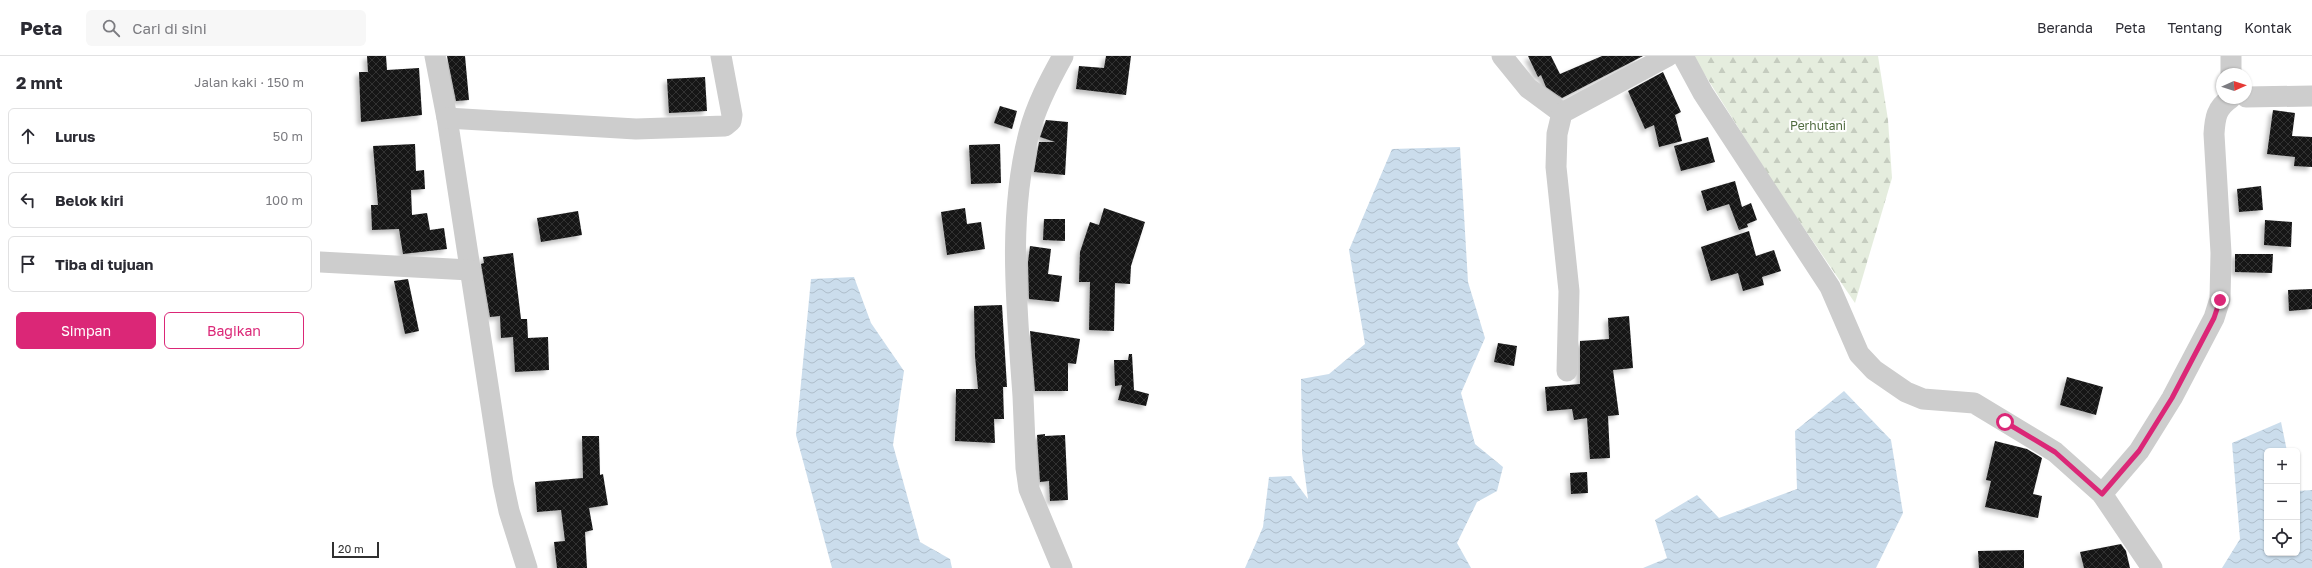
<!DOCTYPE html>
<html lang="id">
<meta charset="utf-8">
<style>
body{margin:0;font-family:"Golos Text",sans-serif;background:#f7f7f7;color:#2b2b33}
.controls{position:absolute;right:12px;bottom:12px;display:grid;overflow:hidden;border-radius:6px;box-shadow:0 1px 3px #0004}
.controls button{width:36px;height:36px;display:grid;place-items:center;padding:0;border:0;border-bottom:1px solid #e1e1e2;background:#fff;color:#2b2b33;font:20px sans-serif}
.compass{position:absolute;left:1896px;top:12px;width:36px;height:36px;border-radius:50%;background:#fff;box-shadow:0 1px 3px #0004;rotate:87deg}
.scale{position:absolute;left:12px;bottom:10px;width:47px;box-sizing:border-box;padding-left:4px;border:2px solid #303030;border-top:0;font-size:11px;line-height:14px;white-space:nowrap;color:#303030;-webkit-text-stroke:3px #fff;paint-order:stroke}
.stop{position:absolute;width:12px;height:12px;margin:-9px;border:3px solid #db2777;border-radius:50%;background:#fff}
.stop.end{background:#db2777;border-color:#fff;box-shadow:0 1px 4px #0008}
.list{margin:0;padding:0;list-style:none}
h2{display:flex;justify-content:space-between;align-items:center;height:52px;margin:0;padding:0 16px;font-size:17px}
h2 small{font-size:13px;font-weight:400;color:#7c7c81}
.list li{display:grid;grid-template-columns:26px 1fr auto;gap:12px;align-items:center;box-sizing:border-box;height:56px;margin:0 8px 8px;padding:0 8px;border:1px solid #e1e1e2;border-radius:6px}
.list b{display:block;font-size:15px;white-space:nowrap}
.list em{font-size:13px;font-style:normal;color:#7c7c81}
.actions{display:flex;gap:8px;padding:12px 16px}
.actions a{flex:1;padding:9px 0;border:1px solid #db2777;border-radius:6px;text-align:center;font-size:14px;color:#db2777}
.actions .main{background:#db2777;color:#fff}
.icon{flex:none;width:22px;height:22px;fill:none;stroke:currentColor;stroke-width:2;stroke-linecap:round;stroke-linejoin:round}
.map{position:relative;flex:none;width:1992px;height:512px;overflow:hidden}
header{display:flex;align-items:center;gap:24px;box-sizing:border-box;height:56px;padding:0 20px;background:#fff;border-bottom:1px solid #e1e1e2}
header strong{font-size:19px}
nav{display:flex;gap:22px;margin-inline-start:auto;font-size:14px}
.search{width:280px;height:36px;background:#f7f7f7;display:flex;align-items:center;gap:10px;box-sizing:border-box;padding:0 14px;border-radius:6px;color:#7c7c81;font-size:15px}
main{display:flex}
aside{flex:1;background:#fff}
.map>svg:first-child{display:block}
.forest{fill:url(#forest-firs)}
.water{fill:url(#water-waves)}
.building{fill:url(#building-cross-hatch);filter:url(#shadow)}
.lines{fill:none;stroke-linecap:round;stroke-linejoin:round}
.minor{stroke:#cdcdcd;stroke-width:21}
.route{stroke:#db2777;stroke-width:5}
.labels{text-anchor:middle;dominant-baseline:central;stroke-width:4;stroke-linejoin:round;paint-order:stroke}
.park-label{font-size:12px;fill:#4f6b3e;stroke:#fff}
</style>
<header>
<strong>Peta</strong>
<div class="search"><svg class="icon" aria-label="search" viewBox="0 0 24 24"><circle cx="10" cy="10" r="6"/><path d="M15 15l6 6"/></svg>Cari di sini</div>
<nav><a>Beranda</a><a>Peta</a><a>Tentang</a><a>Kontak</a></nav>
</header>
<main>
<aside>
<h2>2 mnt<small>Jalan kaki · 150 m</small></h2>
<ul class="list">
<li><svg class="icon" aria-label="ahead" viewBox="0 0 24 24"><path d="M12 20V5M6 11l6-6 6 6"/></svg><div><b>Lurus</b></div><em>50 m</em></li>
<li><svg class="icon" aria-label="left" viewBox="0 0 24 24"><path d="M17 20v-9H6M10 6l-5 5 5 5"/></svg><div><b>Belok kiri</b></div><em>100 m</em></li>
<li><svg class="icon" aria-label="arrive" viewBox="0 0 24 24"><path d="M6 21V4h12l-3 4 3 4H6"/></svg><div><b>Tiba di tujuan</b></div></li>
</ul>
<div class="actions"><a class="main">Simpan</a><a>Bagikan</a></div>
</aside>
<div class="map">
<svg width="1992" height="512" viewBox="0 0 1992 512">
<defs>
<pattern id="forest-firs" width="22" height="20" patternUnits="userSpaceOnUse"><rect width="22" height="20" fill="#e5edde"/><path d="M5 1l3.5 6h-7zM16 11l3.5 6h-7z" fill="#c5ccbf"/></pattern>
<pattern id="water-waves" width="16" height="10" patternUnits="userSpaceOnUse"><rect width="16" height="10" fill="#cbddec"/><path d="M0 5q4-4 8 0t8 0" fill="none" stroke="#afbecb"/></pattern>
<pattern id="building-cross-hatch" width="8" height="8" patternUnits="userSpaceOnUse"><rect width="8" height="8" fill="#171717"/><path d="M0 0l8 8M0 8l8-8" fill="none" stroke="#303030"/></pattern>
<filter id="shadow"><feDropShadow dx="-3.5" dy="3.5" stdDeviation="2" flood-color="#0004"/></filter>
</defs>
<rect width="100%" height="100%" fill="#fff"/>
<path class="forest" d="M1373,0H1558L1568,64L1572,122L1535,247L1454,128Z"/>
<g class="water">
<path d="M1140,91L1148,226L1165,282L1141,337L1155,388L1183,411L1177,435L1157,446L1137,487L1151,512H925L943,471L949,421L971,420L988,443L982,397L981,323L1009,318L1045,288L1029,194L1072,93Z"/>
<path d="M534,221L551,267L584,315L573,389L600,486L630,503L632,512H512L476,379L491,223Z"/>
<path d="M1524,335L1571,384L1583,457L1556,512H1323L1347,502L1335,464L1377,439L1399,462L1477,433L1475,375Z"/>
<path d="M1961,366L1967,395H1947V497H1977V435L1992,434V512H1902L1920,483L1912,387Z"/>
</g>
<g class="building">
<path d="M47,0H66L67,14L99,12L102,59L41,66L39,16H48Z"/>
<path d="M127,0H145L149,44L136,45Z"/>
<path d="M786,0H811L806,39L756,33L759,10L784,12Z"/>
<path d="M1208,0H1231L1240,18L1282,0H1323L1242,42L1226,31L1221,19L1218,21Z"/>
<path d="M1343,16L1361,56L1355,59L1362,85L1339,91L1334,69L1325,73L1308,35Z"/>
<path d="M385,21L387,55L349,57L347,23Z"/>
<path d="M680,50L697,55L692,73L674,67Z"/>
<path d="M1953,54L1975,57L1972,80L1992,81V111L1974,110L1975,101L1947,98Z"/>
<path d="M726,64L748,66L745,119L714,116L719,86H735L720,81Z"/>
<path d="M1388,81L1395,106L1361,115L1354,90Z"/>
<path d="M95,88L96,115L104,114L105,133L91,134L92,159L107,157L110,174L124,172L127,193L83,198L79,173L52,174L51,149H58L53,90Z"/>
<path d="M680,88L681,127L651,128L649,89Z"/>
<path d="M1415,125L1422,151L1431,147L1437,164L1427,168L1428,171L1419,174L1409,148L1387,155L1381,135Z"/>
<path d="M1941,130L1943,154L1919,156L1917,133Z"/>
<path d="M645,152L647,168L661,166L665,193L627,199L621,156Z"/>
<path d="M784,152L825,166L811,210L810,228L795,227L794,275L769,274L770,226H759L760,196L770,166L779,169Z"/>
<path d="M258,155L262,179L221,186L217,162Z"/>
<path d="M724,163H745V185L723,184Z"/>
<path d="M1945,164L1972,166L1971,191L1944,189Z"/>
<path d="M1429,175L1436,200L1454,194L1461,215L1442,221L1444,229L1423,235L1418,217L1391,225L1381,191Z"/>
<path d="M710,190L731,193L728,218L742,220L739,246L709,243L708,206Z"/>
<path d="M193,197L201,263H207L208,282L228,281L229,314L195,316L193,281L181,282L180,260L170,261L161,208L164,207L163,201Z"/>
<path d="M1915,198H1953L1952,217L1915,216Z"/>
<path d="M88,223L99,275L85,278L74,225Z"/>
<path d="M1992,233V253L1969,255L1968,234Z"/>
<path d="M682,249L687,331H683L684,363H674L675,387L635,385L636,333H658L655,300L654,250Z"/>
<path d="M1309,260L1313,312L1293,314L1299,359L1288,360L1290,402L1270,403L1267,362L1254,364L1252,353L1227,355L1225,331L1260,328V285L1289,283L1288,262Z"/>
<path d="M710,275L760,283L756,308L748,307V335H715Z"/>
<path d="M1178,287L1197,290L1194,310L1174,306Z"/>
<path d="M809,298H812L814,334L829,338L826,350L798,344L802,329L795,330L794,304H808Z"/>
<path d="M1747,321L1783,331L1776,359L1740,349Z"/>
<path d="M725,378V380L745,379L748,444L730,445L729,425L720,426L717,379Z"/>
<path d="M262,380H279L280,419L283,418L288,449L269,452L273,474L265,476L267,512H237L234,486L245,485L241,454L217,456L215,426L263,422Z"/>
<path d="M1675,385L1707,393L1722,402L1713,438L1722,440L1718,462L1665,451L1671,425L1666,424Z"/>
<path d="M1267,416L1268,437L1251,438L1250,417Z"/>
<path d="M1801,488L1806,495L1810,512H1764L1760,496Z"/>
<path d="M1704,494V512H1659L1658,495Z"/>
</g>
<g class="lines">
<g class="minor">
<path d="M115,0L127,62L183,427L189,455L207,512"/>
<path d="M1182,0L1208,32L1242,57"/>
<path d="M1363,0L1383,37L1510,231L1539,298L1554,314L1586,336L1603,343L1654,347L1735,396L1782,438L1832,512"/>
<path d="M1911,0V18"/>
<path d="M1926,41L1992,40"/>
<path d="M127,62L316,73L405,70L411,65L412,59L401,0"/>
<path d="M0,206L150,214"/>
<path d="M1247,315L1249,235L1236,111L1237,78L1242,57L1348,0"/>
<path d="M1782,438L1819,395L1852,342L1894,262L1900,243L1901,197L1894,78C1895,62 1896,52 1911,42"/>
<path d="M742,512L709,433L706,412C705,388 704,364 703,340C697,253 687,163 709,77C716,50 729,25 743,0"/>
</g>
</g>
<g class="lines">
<path class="route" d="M1685,366L1735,396L1782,438L1819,395L1852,342L1894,262L1900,244"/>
</g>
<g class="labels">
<g class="park-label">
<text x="1498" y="69">Perhutani</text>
</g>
</g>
</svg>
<div class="controls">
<button>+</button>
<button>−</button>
<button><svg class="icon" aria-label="locate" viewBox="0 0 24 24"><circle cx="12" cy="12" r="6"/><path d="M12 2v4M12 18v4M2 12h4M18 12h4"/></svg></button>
</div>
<svg class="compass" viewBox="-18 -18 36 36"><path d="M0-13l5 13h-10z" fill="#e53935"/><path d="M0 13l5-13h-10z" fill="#7c7c81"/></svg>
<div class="scale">20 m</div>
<div class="stop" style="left:1685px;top:366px"></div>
<div class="stop end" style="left:1900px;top:244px"></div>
</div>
</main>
